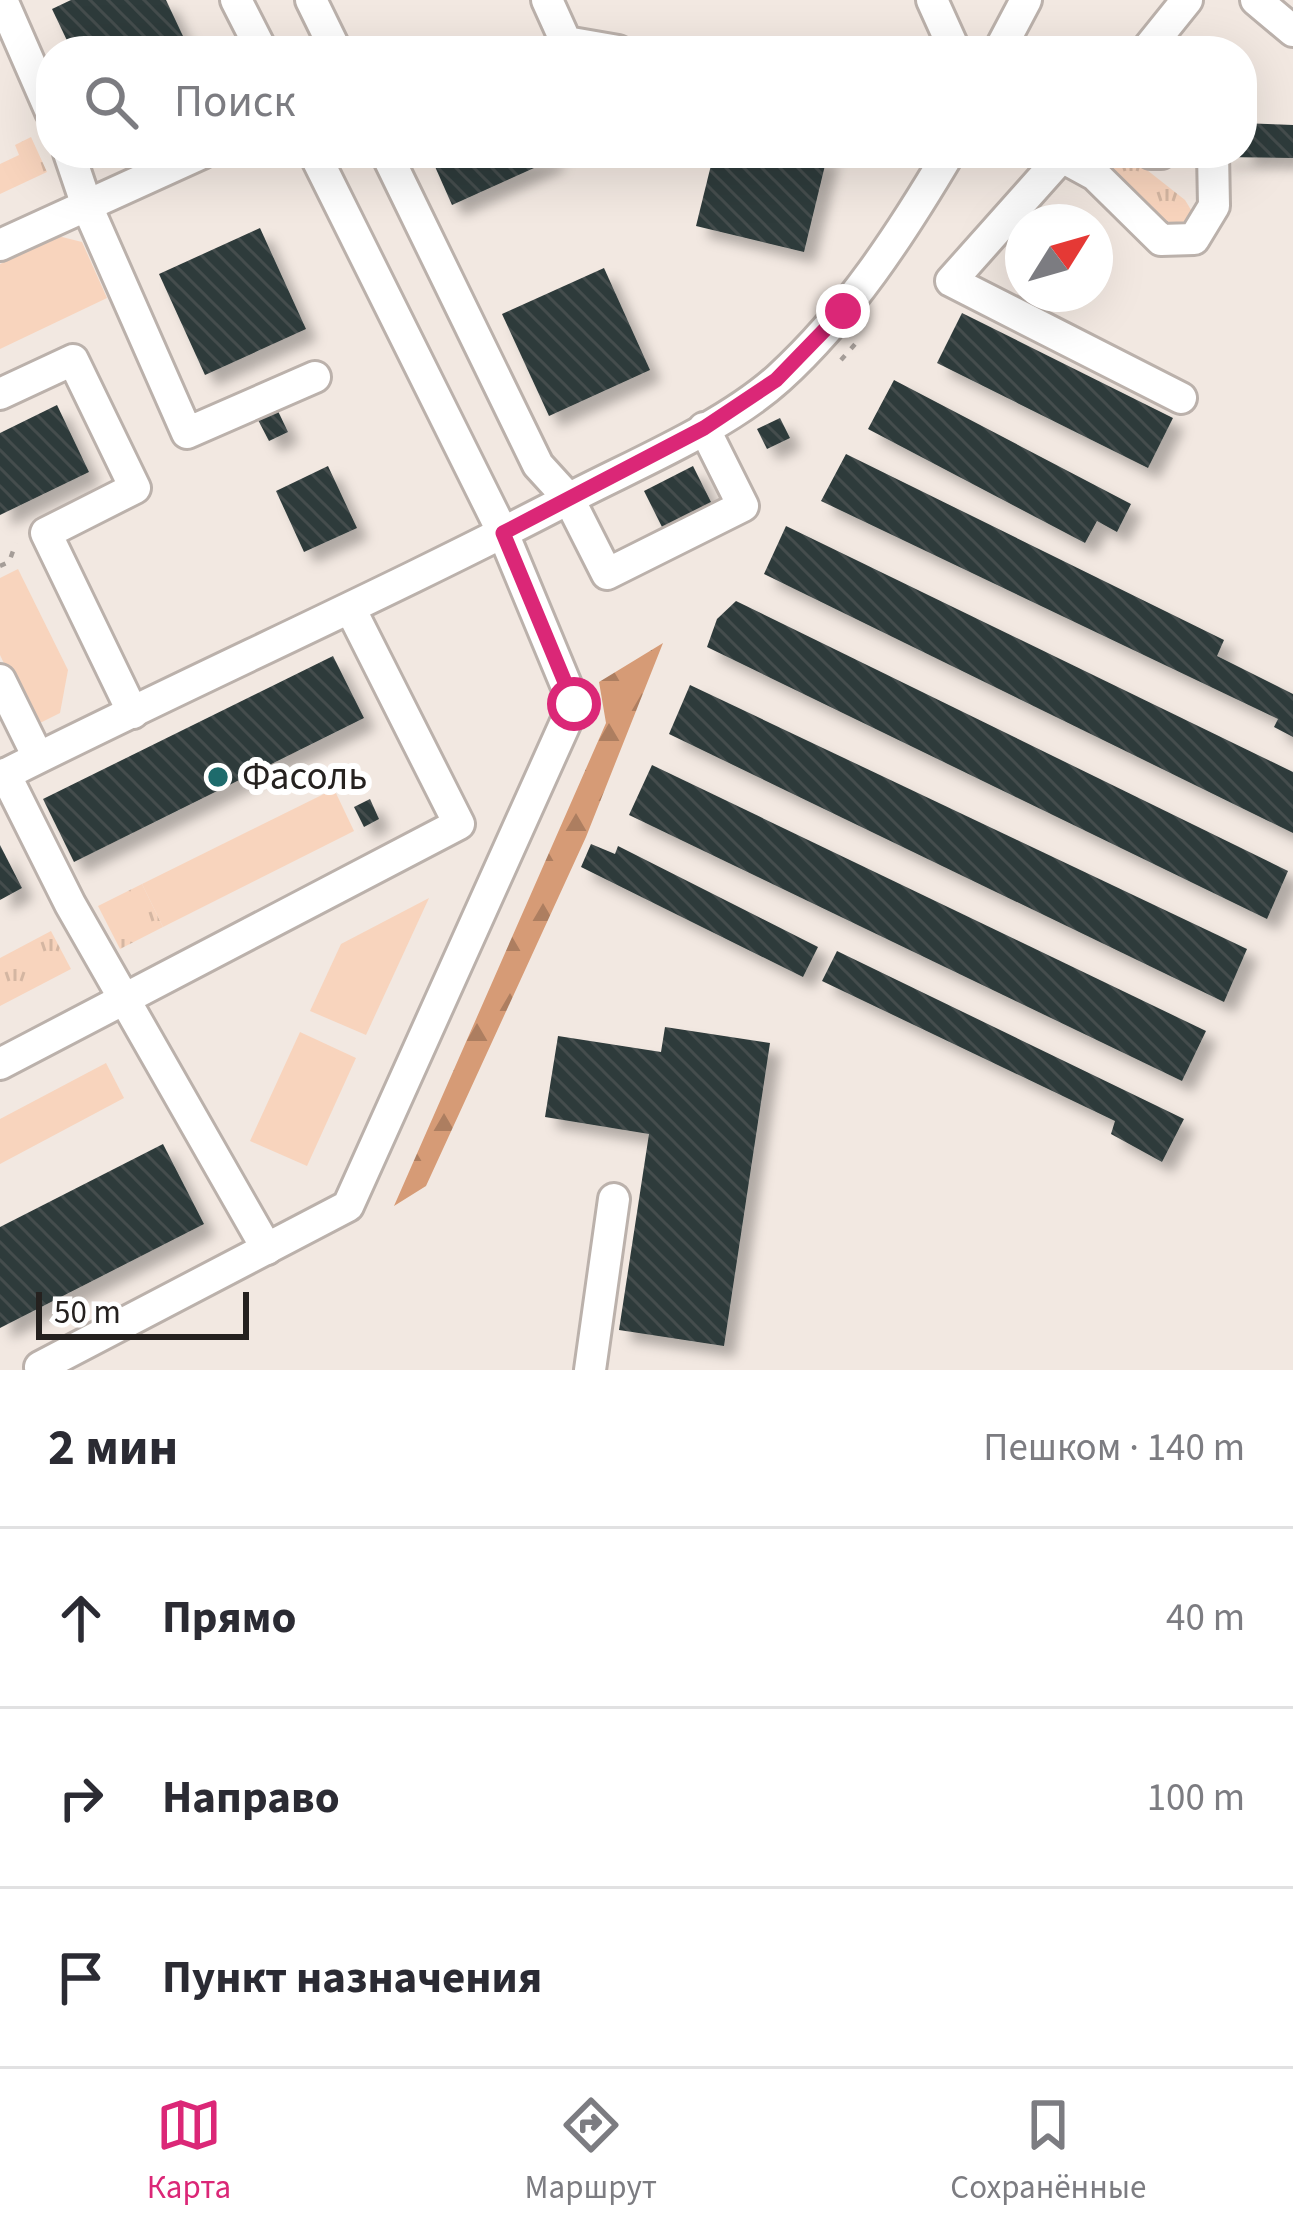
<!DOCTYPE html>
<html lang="ru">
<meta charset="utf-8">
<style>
body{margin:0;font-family:"Source Sans 3",sans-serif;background:#f2f2f3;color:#2b2b33}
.compass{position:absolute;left:1005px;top:204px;width:108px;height:108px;border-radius:50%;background:#fff;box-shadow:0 12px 48px #0002;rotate:53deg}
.scale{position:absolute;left:36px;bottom:30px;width:213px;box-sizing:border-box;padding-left:12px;border:6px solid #25211f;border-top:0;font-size:33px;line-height:42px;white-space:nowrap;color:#25211f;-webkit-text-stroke:9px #fff;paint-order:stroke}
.stop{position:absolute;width:36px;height:36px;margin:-27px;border:9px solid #db2777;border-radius:50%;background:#fff}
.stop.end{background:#db2777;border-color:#fff;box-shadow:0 3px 12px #0008}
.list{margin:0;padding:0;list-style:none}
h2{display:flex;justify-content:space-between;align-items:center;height:156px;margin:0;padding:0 48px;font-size:51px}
h2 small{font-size:39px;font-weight:400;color:#7c7c81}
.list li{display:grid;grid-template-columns:78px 1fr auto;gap:36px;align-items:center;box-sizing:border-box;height:180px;padding:0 48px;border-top:3px solid #e1e1e2}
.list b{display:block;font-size:45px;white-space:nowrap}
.list em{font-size:39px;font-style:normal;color:#7c7c81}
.icon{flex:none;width:66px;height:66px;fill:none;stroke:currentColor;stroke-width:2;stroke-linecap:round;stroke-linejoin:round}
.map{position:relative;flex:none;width:1293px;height:1370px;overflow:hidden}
.search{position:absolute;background:#fff;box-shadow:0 12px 48px #0002;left:36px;right:36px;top:36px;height:132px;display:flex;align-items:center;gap:30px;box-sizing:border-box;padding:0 42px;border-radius:48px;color:#7c7c81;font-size:45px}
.sheet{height:696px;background:#fff}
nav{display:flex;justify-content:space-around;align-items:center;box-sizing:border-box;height:168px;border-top:3px solid #e1e1e2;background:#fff;font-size:33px;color:#7c7c81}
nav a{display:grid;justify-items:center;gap:6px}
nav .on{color:#db2777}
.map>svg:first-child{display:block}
.grass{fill:url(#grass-tufts)}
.forest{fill:url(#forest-firs)}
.green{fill:#f8d4bd}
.building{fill:url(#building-back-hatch);filter:url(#shadow)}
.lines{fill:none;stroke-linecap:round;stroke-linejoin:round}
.minor-casing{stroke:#bbb1ab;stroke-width:36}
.path{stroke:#a59d98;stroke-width:4.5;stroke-dasharray:6 9;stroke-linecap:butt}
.minor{stroke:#fff;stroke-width:30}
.route{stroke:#db2777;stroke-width:15}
.poi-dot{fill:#1e6b6c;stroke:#fff;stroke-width:4.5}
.labels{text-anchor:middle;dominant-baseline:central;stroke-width:12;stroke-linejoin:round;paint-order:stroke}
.poi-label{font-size:39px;fill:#25211f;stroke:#fff;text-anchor:start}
</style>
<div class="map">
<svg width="1293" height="1370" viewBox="0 0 1293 1370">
<defs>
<pattern id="grass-tufts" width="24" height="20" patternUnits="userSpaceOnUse" patternTransform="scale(3)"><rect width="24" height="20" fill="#f8d4bd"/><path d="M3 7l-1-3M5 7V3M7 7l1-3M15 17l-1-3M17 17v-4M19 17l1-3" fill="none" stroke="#d4b6a2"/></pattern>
<pattern id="forest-firs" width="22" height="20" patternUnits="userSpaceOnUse" patternTransform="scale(3)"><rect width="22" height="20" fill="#d69b76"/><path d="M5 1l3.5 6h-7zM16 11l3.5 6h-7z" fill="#ad7e60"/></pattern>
<pattern id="building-back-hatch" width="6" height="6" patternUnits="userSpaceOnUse" patternTransform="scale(3)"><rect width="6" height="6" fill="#2f3a3a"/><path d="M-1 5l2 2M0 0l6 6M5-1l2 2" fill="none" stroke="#444e4e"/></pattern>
<filter id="shadow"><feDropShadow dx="11" dy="11" stdDeviation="6" flood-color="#0004"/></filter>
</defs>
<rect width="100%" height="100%" fill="#f2e8e1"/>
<g class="grass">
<path d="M31,137L47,172L0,194V164L19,155L15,145Z"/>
<path d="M1119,153L1128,155L1185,200L1196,218L1190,226L1172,229L1116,180L1107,162Z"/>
<path d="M142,884L163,927L120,949L98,906Z"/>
<path d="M51,931L71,969L0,1006V958Z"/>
</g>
<path class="forest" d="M663,643L586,837L426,1186L394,1206L606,723L599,682Z"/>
<g class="green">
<path d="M58,236L82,242L107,298L0,349V264Z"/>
<path d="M18,569L68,670L60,713L34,726L0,655V578Z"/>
<path d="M334,789L354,831L163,927L142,884Z"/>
<path d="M429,898L366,1035L310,1011L341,944Z"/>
<path d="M300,1032L356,1058L307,1166L250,1141Z"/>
<path d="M106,1063L124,1098L0,1164V1119Z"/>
</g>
<g class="building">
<path d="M71,0H166L190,51H72L52,9Z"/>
<path d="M1242,123L1293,125V158L1221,157V153H1242Z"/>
<path d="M429,153H551L554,159L452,205Z"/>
<path d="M714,153H828L804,252L696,226Z"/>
<path d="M260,228L306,329L205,375L159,274Z"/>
<path d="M604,268L650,370L549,416L502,314Z"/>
<path d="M962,313L1173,418L1148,468L937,363Z"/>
<path d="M894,380L1131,504L1117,532L1097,521L1085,543L868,429Z"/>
<path d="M57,405L89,472L0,515V433Z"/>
<path d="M277,409L288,432L269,441L257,418Z"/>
<path d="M780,418L790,438L767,449L757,429Z"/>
<path d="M846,454L1224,640L1217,656L1293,694V737L1274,727L1278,719L821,501Z"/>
<path d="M328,466L357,528L304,552L276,491Z"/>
<path d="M693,466L713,506L664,531L644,491Z"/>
<path d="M786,526L1293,772V833L764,574Z"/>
<path d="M736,601L1288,871L1267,919L707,647L717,619Z"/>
<path d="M333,656L364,718L74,862L43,799Z"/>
<path d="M690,685L1247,949L1224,1002L669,734Z"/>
<path d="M652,765L1206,1031L1182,1081L629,815Z"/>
<path d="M370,799L379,819L364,827L354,807Z"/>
<path d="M591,844L615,854L618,846L818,947L803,977L581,867Z"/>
<path d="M0,845L22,888L0,900Z"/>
<path d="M837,951L1184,1119L1162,1162L1111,1134L1115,1121L822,981Z"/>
<path d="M665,1027L770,1043L724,1346L619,1330L649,1134L545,1117L558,1036L661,1052Z"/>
<path d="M163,1144L204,1224L0,1328V1227Z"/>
</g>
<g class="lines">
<defs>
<g id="minor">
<path d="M2,0L51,112"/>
<path d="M236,0L262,51"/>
<path d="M311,0L336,51"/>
<path d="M547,0L566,42L618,51"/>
<path d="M932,0L955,51"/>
<path d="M1256,0L1293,31"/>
<path d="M999,51L1026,0"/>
<path d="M1146,51L1187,0"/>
<path d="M69,153L87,206L187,433L315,377"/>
<path d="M386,153L538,465L569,499L607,574L743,506L704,428"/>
<path d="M1065,153L951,281L1181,398"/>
<path d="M1151,153H1161"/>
<path d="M1062,157L1095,175L1161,240L1194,239L1214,206L1213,153"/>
<path d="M0,245L202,153"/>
<path d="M0,394L73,360L135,488L46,533L133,713"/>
<path d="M0,680L38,757"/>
<path d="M5,774L70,904L267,1249"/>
<path d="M0,777C190,681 385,595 574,496C638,463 726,426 779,378C849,314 901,234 949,153"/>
<path d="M0,1064L459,824L351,610"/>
<path d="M40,1367L348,1206L574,704L503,533L314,153"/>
<path d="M590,1370L614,1199"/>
</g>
</defs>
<use href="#minor" class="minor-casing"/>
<g class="path">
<path d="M841,360L857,342"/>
<path d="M0,566L9,562L16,543"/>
</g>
<use href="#minor" class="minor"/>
</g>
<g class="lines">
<path class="route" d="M574,704L503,533L704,428L776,380L843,311"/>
</g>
<circle class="poi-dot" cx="218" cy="777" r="12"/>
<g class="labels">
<g class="poi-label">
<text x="242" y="777">Фасоль</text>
</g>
</g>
</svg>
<svg class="compass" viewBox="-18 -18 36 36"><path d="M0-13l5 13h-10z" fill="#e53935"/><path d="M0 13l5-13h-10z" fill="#7c7c81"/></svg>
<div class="scale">50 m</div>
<div class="stop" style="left:574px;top:704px"></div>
<div class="stop end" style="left:843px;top:311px"></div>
<div class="search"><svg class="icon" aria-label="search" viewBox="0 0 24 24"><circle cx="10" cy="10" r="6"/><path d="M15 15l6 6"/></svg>Поиск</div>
</div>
<section class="sheet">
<h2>2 мин<small>Пешком · 140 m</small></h2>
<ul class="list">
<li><svg class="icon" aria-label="ahead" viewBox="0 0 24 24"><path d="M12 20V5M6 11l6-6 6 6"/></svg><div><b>Прямо</b></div><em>40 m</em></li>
<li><svg class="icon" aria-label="right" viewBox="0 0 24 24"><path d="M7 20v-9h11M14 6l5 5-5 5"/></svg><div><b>Направо</b></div><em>100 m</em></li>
<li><svg class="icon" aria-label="arrive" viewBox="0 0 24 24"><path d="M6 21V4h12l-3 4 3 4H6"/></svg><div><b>Пункт назначения</b></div></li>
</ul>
</section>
<nav>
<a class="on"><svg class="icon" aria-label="map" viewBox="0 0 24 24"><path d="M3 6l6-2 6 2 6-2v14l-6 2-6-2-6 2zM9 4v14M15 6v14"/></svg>Карта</a>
<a><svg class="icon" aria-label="directions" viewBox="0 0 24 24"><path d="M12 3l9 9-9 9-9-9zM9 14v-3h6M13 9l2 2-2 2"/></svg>Маршрут</a>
<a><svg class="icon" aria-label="saved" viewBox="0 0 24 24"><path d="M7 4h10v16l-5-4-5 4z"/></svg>Сохранённые</a>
</nav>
